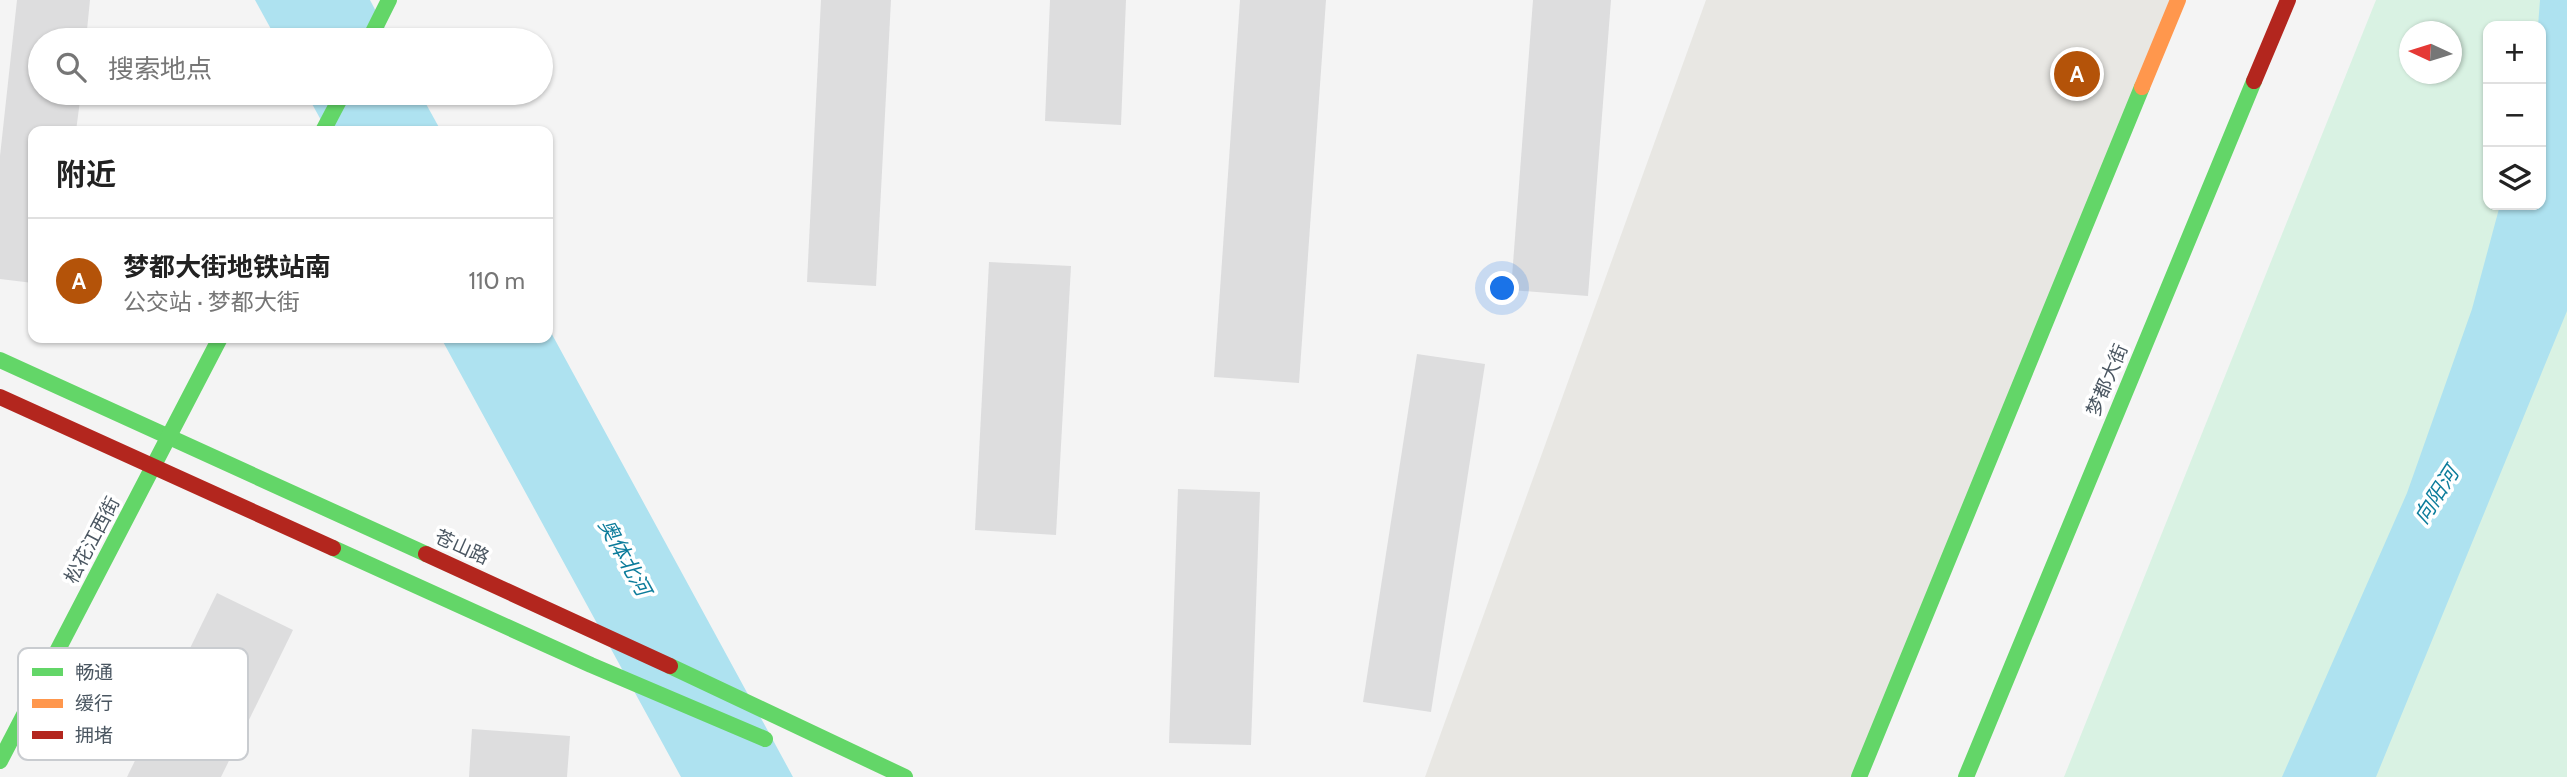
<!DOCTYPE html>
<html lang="zh">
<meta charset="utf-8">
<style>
body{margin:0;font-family:Cabin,"Noto Sans SC",sans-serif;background:#f6f6f6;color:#222}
.controls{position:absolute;right:21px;top:21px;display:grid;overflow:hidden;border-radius:14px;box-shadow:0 2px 5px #0004}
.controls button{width:63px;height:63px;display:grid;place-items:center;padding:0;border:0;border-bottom:2px solid #e0e0e0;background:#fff;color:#222;font:35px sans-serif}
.compass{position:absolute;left:2399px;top:21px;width:63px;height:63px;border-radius:50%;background:#fff;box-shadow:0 2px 5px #0004;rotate:274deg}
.you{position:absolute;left:1503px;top:289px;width:24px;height:24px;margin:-18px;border:5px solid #fff;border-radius:50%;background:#1a73e8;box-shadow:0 0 0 10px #1a73e833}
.badge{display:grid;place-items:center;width:46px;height:46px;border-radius:50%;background:#b45309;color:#fff;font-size:23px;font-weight:700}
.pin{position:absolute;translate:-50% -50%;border:4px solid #fff;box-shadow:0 2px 7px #0006}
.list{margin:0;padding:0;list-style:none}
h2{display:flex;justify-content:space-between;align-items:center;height:91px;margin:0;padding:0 28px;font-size:30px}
h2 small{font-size:23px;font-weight:400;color:#767676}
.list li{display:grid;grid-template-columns:46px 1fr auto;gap:21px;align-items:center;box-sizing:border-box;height:126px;padding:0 28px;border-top:2px solid #e0e0e0}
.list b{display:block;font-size:26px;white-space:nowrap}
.list p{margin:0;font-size:23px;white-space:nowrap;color:#767676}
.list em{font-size:23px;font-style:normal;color:#767676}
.icon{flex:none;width:38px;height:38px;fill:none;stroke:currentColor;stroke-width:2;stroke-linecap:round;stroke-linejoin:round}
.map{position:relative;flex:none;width:2567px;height:777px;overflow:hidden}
.search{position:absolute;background:#fff;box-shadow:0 2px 5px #0004;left:28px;top:28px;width:525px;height:77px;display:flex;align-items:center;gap:18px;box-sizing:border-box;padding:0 24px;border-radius:38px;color:#767676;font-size:26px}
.panel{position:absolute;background:#fff;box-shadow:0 2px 5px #0004;left:28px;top:126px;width:525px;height:217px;border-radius:14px}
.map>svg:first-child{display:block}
.commercial{fill:#e8e7e3}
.green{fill:#d9f2e3;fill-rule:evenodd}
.water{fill:#aee2f0}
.building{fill:#ddddde}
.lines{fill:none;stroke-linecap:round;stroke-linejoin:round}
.fast{stroke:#63d668;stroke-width:16}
.slow{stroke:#ff974d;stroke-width:16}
.jam{stroke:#b3261e;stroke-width:16}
.labels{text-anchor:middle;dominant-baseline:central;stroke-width:7;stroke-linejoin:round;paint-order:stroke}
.street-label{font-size:19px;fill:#4a5661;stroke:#fff}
.water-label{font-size:21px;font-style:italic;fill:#0c7c9b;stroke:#fff}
.key{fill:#fff;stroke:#c9ccd0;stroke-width:2}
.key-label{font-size:19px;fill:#4a5661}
</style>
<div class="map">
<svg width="2567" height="777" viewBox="0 0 2567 777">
<rect width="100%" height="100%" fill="#f4f4f4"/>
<path class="commercial" d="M1706,0H2178L1859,777H1425Z"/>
<path class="green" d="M2376,0H2567V777H2064ZM2488,26H2541V205H2488ZM2410,32H2452V74H2410Z"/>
<g class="water">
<path d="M255,0H370L391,40H277Z"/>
<path d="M2540,0H2567V311L2376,777H2282L2407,493L2472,309L2500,205H2541V26H2538Z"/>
<path d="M306,93H420L441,131H327Z"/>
<path d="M548,327L793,777H681L441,338H548Z"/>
</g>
<g class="building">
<path d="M17,0H90L86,40H40V93H81L76,131H33V283L0,279V156Z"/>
<path d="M821,0H891L876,286L807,282Z"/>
<path d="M1050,0H1126L1121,125L1045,121Z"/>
<path d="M1240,0H1326L1299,383L1214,377Z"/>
<path d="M1533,0H1611L1588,296L1511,290Z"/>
<path d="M989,262L1071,266L1056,535L975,530Z"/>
<path d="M1417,354L1485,364L1431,712L1363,702Z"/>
<path d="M1178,489L1260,492L1251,745L1169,743Z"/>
<path d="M217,593L293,630L221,777H127Z"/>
<path d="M472,729L570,736L567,777H469Z"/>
</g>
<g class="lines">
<g class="fast">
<path d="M369,40L389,0"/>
<path d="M323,131L343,93"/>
<path d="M0,360L426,554"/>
<path d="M333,548L591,665L765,739"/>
<path d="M670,666L905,777"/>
<path d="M0,761L220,338"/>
<path d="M1859,777L2142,87"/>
<path d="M1966,777L2254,81"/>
</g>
<path class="slow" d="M2142,87L2178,0"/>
<g class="jam">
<path d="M2254,81L2288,0"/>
<path d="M0,397L333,548"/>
<path d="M426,554L670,666"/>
</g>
</g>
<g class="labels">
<g class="street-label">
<text transform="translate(2107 380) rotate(-67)">梦都大街</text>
<text transform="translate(92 540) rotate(-62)">松花江西街</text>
<text transform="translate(462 547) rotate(24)">苍山路</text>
</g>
<g class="water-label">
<text transform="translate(2436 495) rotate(-57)">向阳河</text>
<text transform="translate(625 557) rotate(61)">奥体北河</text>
</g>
</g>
<rect x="18" y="648" width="230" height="112" rx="10" class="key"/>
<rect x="32" y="668" width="31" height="8" fill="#63d668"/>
<rect x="32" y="699" width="31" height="9" fill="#ff974d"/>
<rect x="32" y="731" width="31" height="8" fill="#b3261e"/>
<g class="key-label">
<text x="75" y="679">畅通</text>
<text x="75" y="710">缓行</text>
<text x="75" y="742">拥堵</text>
</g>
</svg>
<div class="controls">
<button>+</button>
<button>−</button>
<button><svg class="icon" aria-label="layers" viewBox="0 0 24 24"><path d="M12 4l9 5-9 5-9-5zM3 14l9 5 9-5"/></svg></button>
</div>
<svg class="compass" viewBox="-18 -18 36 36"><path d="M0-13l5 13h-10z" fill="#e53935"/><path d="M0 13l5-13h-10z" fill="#767676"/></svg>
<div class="you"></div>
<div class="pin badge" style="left:2077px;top:74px">A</div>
<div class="search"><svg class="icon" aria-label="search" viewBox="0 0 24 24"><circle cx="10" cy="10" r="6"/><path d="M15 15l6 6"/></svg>搜索地点</div>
<section class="panel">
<h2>附近<small></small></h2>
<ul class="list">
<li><span class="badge">A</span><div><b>梦都大街地铁站南</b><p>公交站 · 梦都大街</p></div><em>110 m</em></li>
</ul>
</section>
</div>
